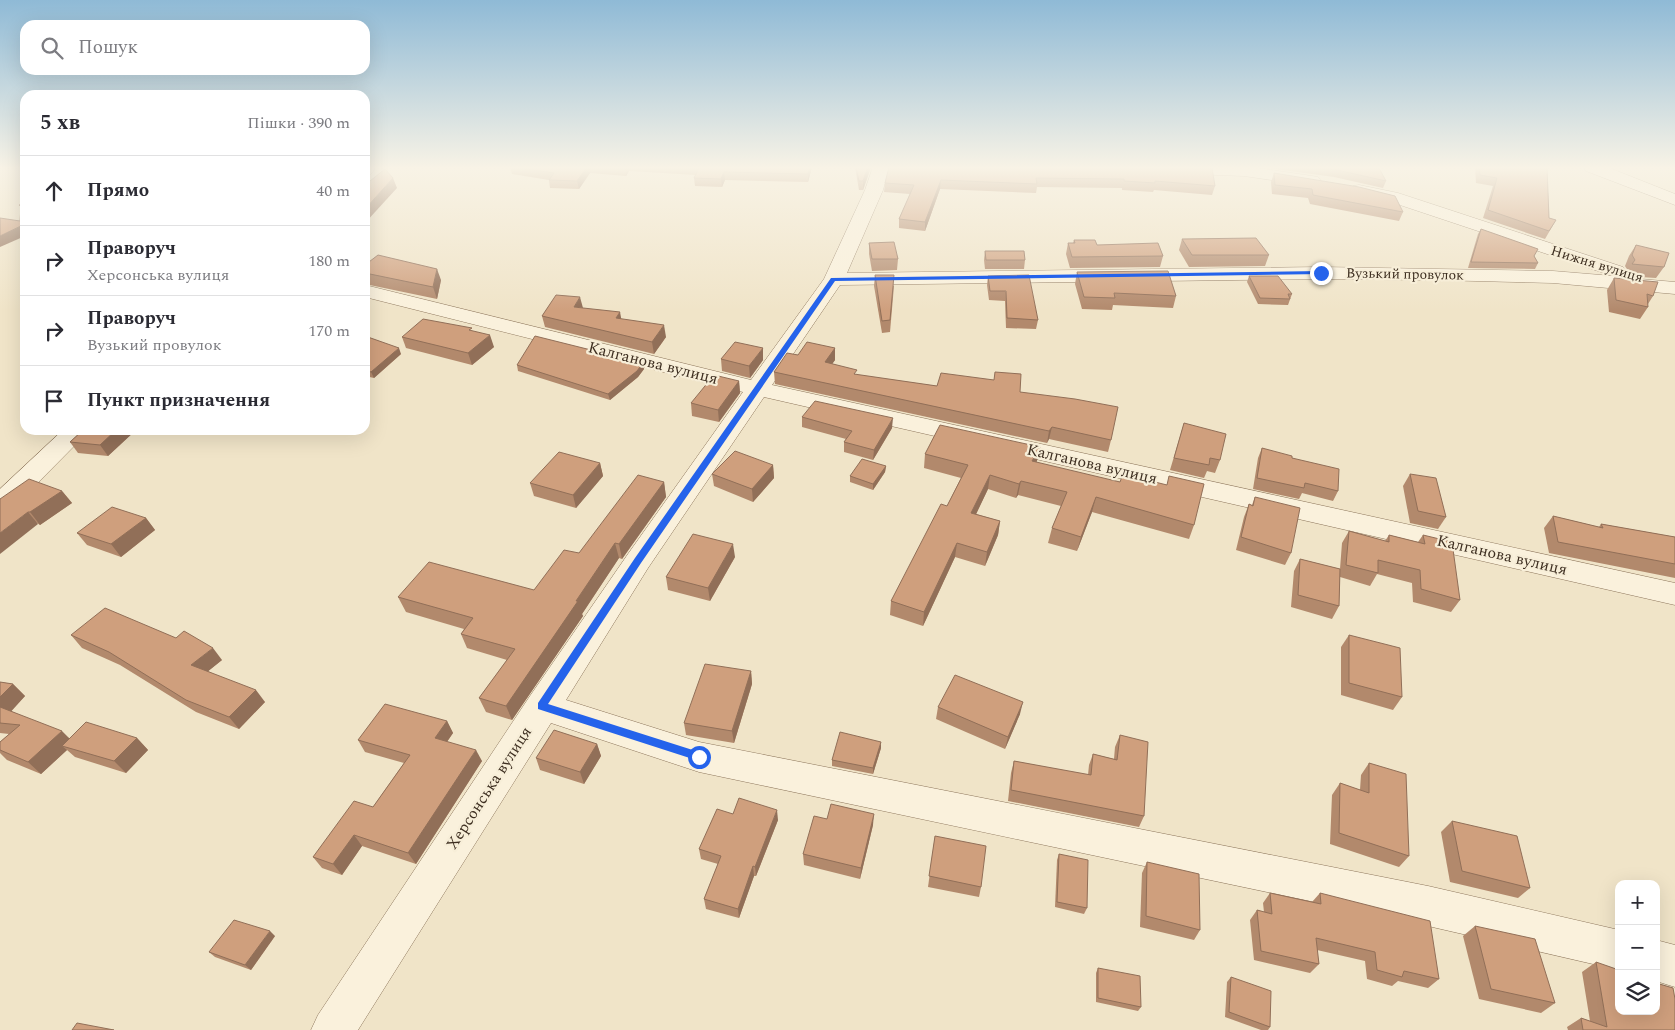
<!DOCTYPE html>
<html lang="uk">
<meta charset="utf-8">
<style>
body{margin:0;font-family:Spectral,serif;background:#f2f2f3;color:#2b2b33}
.controls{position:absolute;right:15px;bottom:15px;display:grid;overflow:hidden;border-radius:10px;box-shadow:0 5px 20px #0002}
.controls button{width:45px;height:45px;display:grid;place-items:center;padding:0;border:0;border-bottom:1px solid #e1e1e2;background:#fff;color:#2b2b33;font:25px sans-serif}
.stop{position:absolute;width:15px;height:15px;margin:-11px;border:4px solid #2563eb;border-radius:50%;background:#fff}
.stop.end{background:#2563eb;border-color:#fff;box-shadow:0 1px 5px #0008}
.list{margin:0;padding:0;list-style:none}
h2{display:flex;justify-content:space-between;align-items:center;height:65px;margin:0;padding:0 20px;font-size:21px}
h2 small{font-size:16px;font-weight:400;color:#7c7c81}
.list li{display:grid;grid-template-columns:32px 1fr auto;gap:15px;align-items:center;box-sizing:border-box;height:70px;padding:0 20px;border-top:1px solid #e1e1e2}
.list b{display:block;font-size:19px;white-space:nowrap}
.list p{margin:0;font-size:16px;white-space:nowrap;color:#7c7c81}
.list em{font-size:16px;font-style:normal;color:#7c7c81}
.icon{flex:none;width:28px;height:28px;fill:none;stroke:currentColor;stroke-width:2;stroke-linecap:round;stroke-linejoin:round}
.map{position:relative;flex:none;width:1675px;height:1030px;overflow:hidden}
.search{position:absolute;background:#fff;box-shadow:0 5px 20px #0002;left:20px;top:20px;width:350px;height:55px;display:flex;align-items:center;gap:12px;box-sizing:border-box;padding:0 18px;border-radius:15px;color:#7c7c81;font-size:19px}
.panel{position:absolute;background:#fff;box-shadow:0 5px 20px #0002;left:20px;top:90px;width:350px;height:345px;border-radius:15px}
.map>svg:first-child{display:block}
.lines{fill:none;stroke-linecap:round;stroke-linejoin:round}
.minor-casing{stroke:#8d765c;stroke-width:1}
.minor{fill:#faf1dc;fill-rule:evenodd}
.wall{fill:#b2896c}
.shaded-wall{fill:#916f58}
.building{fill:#cf9f7d;stroke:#916f58}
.route{fill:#2563eb}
.labels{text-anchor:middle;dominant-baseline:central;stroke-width:4.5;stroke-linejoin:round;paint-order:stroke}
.far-street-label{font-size:14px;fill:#3d2e20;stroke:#f7eed8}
.street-label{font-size:16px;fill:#3d2e20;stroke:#f7eed8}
</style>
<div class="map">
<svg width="1675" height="1030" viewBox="0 0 1675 1030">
<rect width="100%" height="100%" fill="#f0e4c8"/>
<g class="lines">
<defs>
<g id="minor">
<path d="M365,167H376L371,174L365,175Z"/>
<path d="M873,167H889L883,190L847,273L1321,267L1553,271L1613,276L1388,201L1353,194L1350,190L1353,186L1359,185L1398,193L1623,267L1626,271L1623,275L1617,277L1675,282V294L1553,283L1436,280L1321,279L840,285L772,385L1675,583V605L764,397L648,568L566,700L699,742L1428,886L1619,930V970L1428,926L699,772L551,723L358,1030H311L318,1015L530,696L628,554L743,392L365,297V285L751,380L824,279L865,190Z"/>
<path d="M1130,167H1251L1312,176L1318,177L1321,181L1318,185L1312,186L1244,176L1138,172L1132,171Z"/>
<path d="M1584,167H1607L1675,194V205L1586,171Z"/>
<path d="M63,430H90L10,511L0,513V489Z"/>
<path d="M1656,940L1675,945V987L1656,981Z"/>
</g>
</defs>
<use href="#minor" class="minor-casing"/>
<use href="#minor" class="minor"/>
</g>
<g class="wall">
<path d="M506,167H812L808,182L725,180L722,187L695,186L694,178L696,175L629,171L626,176L590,173L579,189L550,188L549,180L512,174L510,167Z"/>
<path d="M855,167H871L863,190H859Z"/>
<path d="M1185,167L1215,186L1212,195L1154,190L1153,192L1122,190V188L1037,187L1036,193L940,189L925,231L899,228V219L910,194L884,192L885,183Z"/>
<path d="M1268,167H1372L1386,181L1383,188L1334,177L1268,168Z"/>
<path d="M1475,167H1547L1549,218L1556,220L1545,239L1483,218L1493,186L1476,183Z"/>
<path d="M1274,173L1403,212L1399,221L1310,204L1308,198L1272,194L1271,182Z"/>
<path d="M1481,229L1534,256L1538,263L1535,269L1468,268L1478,234Z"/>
<path d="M1182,239L1269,255L1265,266L1189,267L1179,250Z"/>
<path d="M1074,240L1097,245L1163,256L1160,267L1070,268L1066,254L1068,243H1073Z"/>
<path d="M869,243L898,259L897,270L872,271L869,254Z"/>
<path d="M1636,245L1664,267L1656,278L1625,276L1628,271L1625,266L1629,256Z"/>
<path d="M985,251L1025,260L1024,269H985L984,260Z"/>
<path d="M365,265L441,280L437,299L365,284Z"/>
<path d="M1077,272L1176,296L1173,308L1113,305L1112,310L1082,309L1075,284Z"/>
<path d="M875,275L894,286L890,332L882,333L874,286Z"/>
<path d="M988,276L1038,320L1036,329L1006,328L1005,301L989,300L987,285Z"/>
<path d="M1249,276L1292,294L1288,305L1258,304L1247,282Z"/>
<path d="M1614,278L1653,296L1648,304V307L1640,319L1609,312L1607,290Z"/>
<path d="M583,308L666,337L654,354L545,327L542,316Z"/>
<path d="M472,331L494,347L472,365L406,348L402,337Z"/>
<path d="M365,336L401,354L374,378L365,376Z"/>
<path d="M835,348V360L832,364L857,375L937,386L1020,392L1111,440L1108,452L1049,439L1047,443L775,384L774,372L798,355Z"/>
<path d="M721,359L763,360L750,378L722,371Z"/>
<path d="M517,365L644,369L638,377L610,400L518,371Z"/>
<path d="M739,381L740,393L719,422L692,416L691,403Z"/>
<path d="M802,417L892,428L873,460L844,452V442L846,439L802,427Z"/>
<path d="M1184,423L1220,460L1215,473L1207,471L1204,478L1170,470Z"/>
<path d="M83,430H136L108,456L78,453L70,442Z"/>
<path d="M1262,448L1292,458L1338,491L1333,501L1302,493L1299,499L1253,489L1258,458Z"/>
<path d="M925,454L1037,461L1036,462L1194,525L1189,539L1092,512L1077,551L1048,543L1052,528L1061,506L1018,495L1016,498L988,489L976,514L1000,521L998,535L985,566L955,557L923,626L890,615L891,601L947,506L961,478L924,468Z"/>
<path d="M600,463L603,476L576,508L534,496L530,483Z"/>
<path d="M773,465L774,478L753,502L714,486L712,474Z"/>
<path d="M886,466L885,472L873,490L850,482V476Z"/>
<path d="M1410,474L1446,517L1438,529L1410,523L1403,486Z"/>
<path d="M664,482L666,497L622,559L619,558L582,614L583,616L512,720L486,712L479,698L507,660L467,648L461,634L464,629L406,612L398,597L534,590L579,553Z"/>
<path d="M62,491L72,503L40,525L0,499Z"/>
<path d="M1255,497L1291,553L1285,565L1236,550L1244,517L1249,504L1252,505Z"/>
<path d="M1553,516L1599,527L1601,524L1675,537V578L1549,553L1544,528Z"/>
<path d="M146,518L155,530L121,557L87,545L77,533Z"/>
<path d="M1349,531L1385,541L1389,535L1418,542L1423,535L1460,600L1451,612L1413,602L1412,583L1377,574L1370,586L1340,577L1339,606L1332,619L1291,607L1294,571L1300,559L1340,569L1342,543Z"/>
<path d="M735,557L710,601L668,590L666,577Z"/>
<path d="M71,635L222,660L208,671L265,702L239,729L196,712L120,665L82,648Z"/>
<path d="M1349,635L1402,697L1393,710L1341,695V647Z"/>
<path d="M751,671L752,684L734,743L686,735L684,723Z"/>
<path d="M0,682L13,684L25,696L11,711L69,738H137L148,750L126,773L75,757L67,750L41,774L7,760L0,753V742L9,734L0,733Z"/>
<path d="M938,707L1020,714L1005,749L936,719Z"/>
<path d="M447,721L453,733L447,742L482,761L416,864L362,846L342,875L322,868L313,857L373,807L404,763L365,752L358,740Z"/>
<path d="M1120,735L1144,816L1139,827L1008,801L1011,773L1014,761L1088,775L1089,765L1093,754L1114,759L1115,747Z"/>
<path d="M597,744L601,756L584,784L540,770L536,758Z"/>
<path d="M881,748L873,774L832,766V760Z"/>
<path d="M1369,763L1409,856L1399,867L1330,844L1332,795L1340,783L1360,790L1361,775Z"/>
<path d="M733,814L778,820L756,876H754L739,918L706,909L704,899L718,864L701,859L699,849Z"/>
<path d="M827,819L873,825L860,879L804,865L803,854Z"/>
<path d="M1452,821L1530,888L1518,898L1450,882L1441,832Z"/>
<path d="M935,836L981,887L979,897L928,887Z"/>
<path d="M1059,854L1087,908L1084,914L1055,907L1057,860Z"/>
<path d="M1147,862L1200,930L1194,940L1140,927L1142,873Z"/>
<path d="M1270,893L1312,902L1320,893L1439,979L1428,988L1398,981L1392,986L1367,979L1365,961L1317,950L1319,964L1310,973L1254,960L1250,920L1257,910L1264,912L1263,903Z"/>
<path d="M1475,926L1555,1003L1541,1013L1479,999L1463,936Z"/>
<path d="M275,936L251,970L215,957L209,952Z"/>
<path d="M1596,962L1675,1030H1568L1567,1027L1581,1018L1590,1021L1582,972Z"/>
<path d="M1098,968L1141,1007L1138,1011L1096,1002V973Z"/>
<path d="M1231,977L1270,1027L1268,1030H1261L1225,1017L1227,982Z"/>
</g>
<g class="shaded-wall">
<path d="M587,167H589L590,173L579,189L577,181Z"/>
<path d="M625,167H628L629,171L626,176L625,168Z"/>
<path d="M810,167H812L808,182V174Z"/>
<path d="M868,167H871L863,190V181Z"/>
<path d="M724,172L725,180L722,187L721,179Z"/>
<path d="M393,178L397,188L365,223V209Z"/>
<path d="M941,180L940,189L925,231V222Z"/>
<path d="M25,224V236L0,247V236Z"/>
<path d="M437,269L441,280L437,299L433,287Z"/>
<path d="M580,297L583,308L574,307Z"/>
<path d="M620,312L622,323L616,318Z"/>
<path d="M664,325L666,337L654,354L652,342Z"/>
<path d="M490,335L494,347L472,365L468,353Z"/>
<path d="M399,348L401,354L374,378L371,372Z"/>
<path d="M763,348V360L750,378L749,366Z"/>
<path d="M835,348V360L825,374V362Z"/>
<path d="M643,363L644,369L638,377L610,400L608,394Z"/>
<path d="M739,381L740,393L719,422L718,410Z"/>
<path d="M893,418L892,428L873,460L874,450Z"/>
<path d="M1052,427L1049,439L1047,443L1049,431Z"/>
<path d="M116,430H136L108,456L100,445Z"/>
<path d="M1040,447L1037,461L1029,475L1032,461Z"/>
<path d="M600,463L603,476L576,508L573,495Z"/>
<path d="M773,465L774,478L753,502L752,489Z"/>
<path d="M886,466L885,472L873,490V484Z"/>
<path d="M990,475L988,489L970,527L971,513Z"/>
<path d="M1021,481L1018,495L1016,498L1019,484Z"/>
<path d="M664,482L666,497L622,559L619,544Z"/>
<path d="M62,491L72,503L40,525L30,512Z"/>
<path d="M1096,497L1092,512L1077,551L1081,537Z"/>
<path d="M28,512L38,524L0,554V533Z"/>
<path d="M146,518L155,530L121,557L111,544Z"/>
<path d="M1000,521L998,535L985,566L987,552Z"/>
<path d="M615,543L619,558L582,614L583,616L512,720L506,706Z"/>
<path d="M957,543L955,557L923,626L924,612Z"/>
<path d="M733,544L735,557L710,601L708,588Z"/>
<path d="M213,648L222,660L201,677L191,665Z"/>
<path d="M751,671L752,684L734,743L732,731Z"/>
<path d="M13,684L25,696L7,716L0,710V697Z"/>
<path d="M256,690L265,702L239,729L229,717Z"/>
<path d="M1023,702L1020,714L1005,749L1008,737Z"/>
<path d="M447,721L453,733L441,750L435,738Z"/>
<path d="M62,731L74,743L62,746L67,750L41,774L28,762Z"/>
<path d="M137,738L148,750L126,773L114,761Z"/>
<path d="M881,742V748L873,774V768Z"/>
<path d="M597,744L601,756L584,784L580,772Z"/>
<path d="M476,750L482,761L416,864L408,853Z"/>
<path d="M777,810L778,820L756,876L755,867Z"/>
<path d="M874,814L873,825L860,879L861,868Z"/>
<path d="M354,835L362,846L342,875L333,864Z"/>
<path d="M753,866L754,876L739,918L738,909Z"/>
<path d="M270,931L275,936L251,970L245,965Z"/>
</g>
<g class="building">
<path d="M511,167H587L577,181L549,180L554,173Z"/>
<path d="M684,167H810L808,174L724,172L721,179L694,178L699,168Z"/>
<path d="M856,167H868L863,181H859Z"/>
<path d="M889,167H1185L1212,168L1215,186L1155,181V183L1124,181V179L1036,178L1037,184L941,180L925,222L899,219L914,185L885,183Z"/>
<path d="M1316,167H1372L1379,168L1386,181L1337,170Z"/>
<path d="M1479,167H1547L1549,218L1556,220L1549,231L1488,210L1497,178L1480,175Z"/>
<path d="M385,169L393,178L365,209V185Z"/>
<path d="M1274,173L1359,187L1395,196L1403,212L1313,195L1312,189L1275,185Z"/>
<path d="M25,202V224L0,236V218L20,221L21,207L19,205Z"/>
<path d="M1481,229L1538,249L1534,256L1538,263L1471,262Z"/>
<path d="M1256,238L1269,255H1192L1182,239Z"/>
<path d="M1074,240H1095L1097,245L1158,243L1163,256L1072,257L1068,243H1075Z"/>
<path d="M894,242L898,259H872L869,243Z"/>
<path d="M1636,245L1669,253L1664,267L1632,264L1635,260L1632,255Z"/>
<path d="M985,251H1024L1025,260H986Z"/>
<path d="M378,255L437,269L433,287L365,273V265Z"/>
<path d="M1168,271L1176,296L1114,293L1115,298L1084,297L1077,272Z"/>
<path d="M875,275H894L890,320L882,321Z"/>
<path d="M1029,275L1038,320L1007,318L1006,291H990L988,276Z"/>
<path d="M1249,276H1278L1292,294H1288L1290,299L1260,298Z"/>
<path d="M1614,278L1658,282L1653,296L1647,294L1648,307L1616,300Z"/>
<path d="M556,295L580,297L574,307L620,312L616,318L664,325L652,342L542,316Z"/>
<path d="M423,319L472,328L469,330L490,335L468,353L402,337Z"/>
<path d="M365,336L399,348L371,372L365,370Z"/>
<path d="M535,336L643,363L637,371L608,394L517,365Z"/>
<path d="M735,342L763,348L749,366L721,359Z"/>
<path d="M807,342L835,348L825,362L857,370L854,374L937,386L941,373L994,380L995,372L1021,374L1020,392L1075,399L1118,407L1111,440L1052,427L1049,431L774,372L787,353L798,355Z"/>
<path d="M714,375L739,381L718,410L691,403Z"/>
<path d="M815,401L893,418L874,450L844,442L852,431L802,417Z"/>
<path d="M1184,423L1226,434L1220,460L1210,458L1209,465L1174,458Z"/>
<path d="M940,425L1040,447L1032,461L1120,482L1123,474L1167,485L1169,476L1204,484L1194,525L1096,497L1081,537L1052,528L1067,492L1021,481L1019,484L990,475L971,513L1000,521L987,552L957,543L924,612L891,601L941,504L947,506L968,465L925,454Z"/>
<path d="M83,430H116L100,445L70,442Z"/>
<path d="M1262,448L1292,456V458L1339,469L1338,491L1305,483L1304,488L1257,478Z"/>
<path d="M735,451L773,465L752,489L712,474Z"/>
<path d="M559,452L600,463L573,495L530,483Z"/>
<path d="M862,459L886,466L873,484L850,476Z"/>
<path d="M1410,474L1436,478L1446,517L1418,511Z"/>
<path d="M638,475L664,482L619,544L615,543L576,601H578L506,706L479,698L515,649L461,634L473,618L398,597L429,562L534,590L564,550L579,553Z"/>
<path d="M29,479L62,491L30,512H28L0,533V499Z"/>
<path d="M1255,497L1300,508L1291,553L1241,537L1249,504L1253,506Z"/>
<path d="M112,507L146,518L111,544L77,533Z"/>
<path d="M1553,516L1603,528L1601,524L1675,537V564L1558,542Z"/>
<path d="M1349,531L1389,542V535L1425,544L1423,535L1452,542L1460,600L1421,589L1420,570L1378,560V573L1346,565Z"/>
<path d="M693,534L733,544L708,588L666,577Z"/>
<path d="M1300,559L1340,569L1339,606L1298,595Z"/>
<path d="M105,608L176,638L184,631L213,648L191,665L256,690L229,717L186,700L109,652L71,635Z"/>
<path d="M1349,635L1400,648L1402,697L1349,683Z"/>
<path d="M705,664L751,671L732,731L684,723Z"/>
<path d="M955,675L1023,702L1008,737L938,707Z"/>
<path d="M0,682L13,684L0,697Z"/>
<path d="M385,704L447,721L435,738L476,750L408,853L354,835L333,864L313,857L354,801L373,807L410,755L358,740Z"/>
<path d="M0,707L62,731L28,762L0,750V742L20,725L0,723Z"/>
<path d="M86,722L137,738L114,761L62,746Z"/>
<path d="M554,730L597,744L580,772L536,758Z"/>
<path d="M840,732L881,742L873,768L832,760Z"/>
<path d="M1120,735L1148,742L1144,816L1011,790L1014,761L1091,775L1093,754L1117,760Z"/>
<path d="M1369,763L1406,774L1409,856L1339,833L1340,783L1369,793Z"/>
<path d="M739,798L777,810L755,867L753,866L738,909L704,899L721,856L699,849L717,809L733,814Z"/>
<path d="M831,804L874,814L861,868L803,854L814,816L827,819Z"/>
<path d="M1452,821L1517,836L1530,888L1462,871Z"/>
<path d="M935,836L986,846L981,887L929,876Z"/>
<path d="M1059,854L1088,860L1087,908L1057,902Z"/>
<path d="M1147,862L1199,874L1200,930L1146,916Z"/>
<path d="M1270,893L1321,904L1320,893L1430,921L1439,979L1404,971L1402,977L1377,970L1375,952L1316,938L1319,964L1261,951L1257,910L1272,914Z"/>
<path d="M234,920L270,931L245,965L209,952Z"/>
<path d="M1475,926L1535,939L1555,1003L1491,989Z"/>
<path d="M1596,962L1619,970V1011H1656V983L1673,988L1675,999V1030H1583L1581,1018L1607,1027Z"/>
<path d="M1098,968L1140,976L1141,1007L1098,998Z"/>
<path d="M1231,977L1271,991L1270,1027L1229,1012Z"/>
<path d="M77,1023L114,1030H72Z"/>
</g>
<linearGradient id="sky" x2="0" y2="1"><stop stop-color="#8fbad6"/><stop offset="0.54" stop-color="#f8f3e6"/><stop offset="1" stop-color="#f8f3e6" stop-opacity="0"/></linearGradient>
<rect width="1675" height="311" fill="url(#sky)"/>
<path class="route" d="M1321,271L1323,274L835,281L641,563L548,704L699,752L703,753L704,757L703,760L699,761L538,709V703L635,558L831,278Z"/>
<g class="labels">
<g class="far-street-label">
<text transform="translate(1597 264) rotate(17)">Нижня вулиця</text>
<text transform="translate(1405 274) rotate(1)">Вузький провулок</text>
</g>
<g class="street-label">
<text transform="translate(653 363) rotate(14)">Калганова вулиця</text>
<text transform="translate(1092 464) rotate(13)">Калганова вулиця</text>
<text transform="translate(1502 555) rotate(13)">Калганова вулиця</text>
<text transform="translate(489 788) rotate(-57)">Херсонська вулиця</text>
</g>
</g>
</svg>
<div class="controls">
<button>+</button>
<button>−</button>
<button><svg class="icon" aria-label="layers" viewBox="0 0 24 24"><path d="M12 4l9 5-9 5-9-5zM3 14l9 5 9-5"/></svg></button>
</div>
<div class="stop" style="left:699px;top:757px"></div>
<div class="stop end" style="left:1321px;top:273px"></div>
<div class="search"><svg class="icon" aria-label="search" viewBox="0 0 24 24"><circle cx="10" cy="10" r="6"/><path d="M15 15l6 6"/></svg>Пошук</div>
<section class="panel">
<h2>5 хв<small>Пішки · 390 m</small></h2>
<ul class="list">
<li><svg class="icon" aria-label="ahead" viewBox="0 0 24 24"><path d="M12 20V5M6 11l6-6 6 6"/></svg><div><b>Прямо</b></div><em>40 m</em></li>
<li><svg class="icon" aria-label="right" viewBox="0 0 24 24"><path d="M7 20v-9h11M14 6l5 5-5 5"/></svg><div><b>Праворуч</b><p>Херсонська вулиця</p></div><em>180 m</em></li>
<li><svg class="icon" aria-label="right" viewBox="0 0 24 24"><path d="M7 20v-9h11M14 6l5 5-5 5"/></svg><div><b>Праворуч</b><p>Вузький провулок</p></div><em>170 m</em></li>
<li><svg class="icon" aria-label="arrive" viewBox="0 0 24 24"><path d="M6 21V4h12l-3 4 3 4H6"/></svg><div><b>Пункт призначення</b></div></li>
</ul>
</section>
</div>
